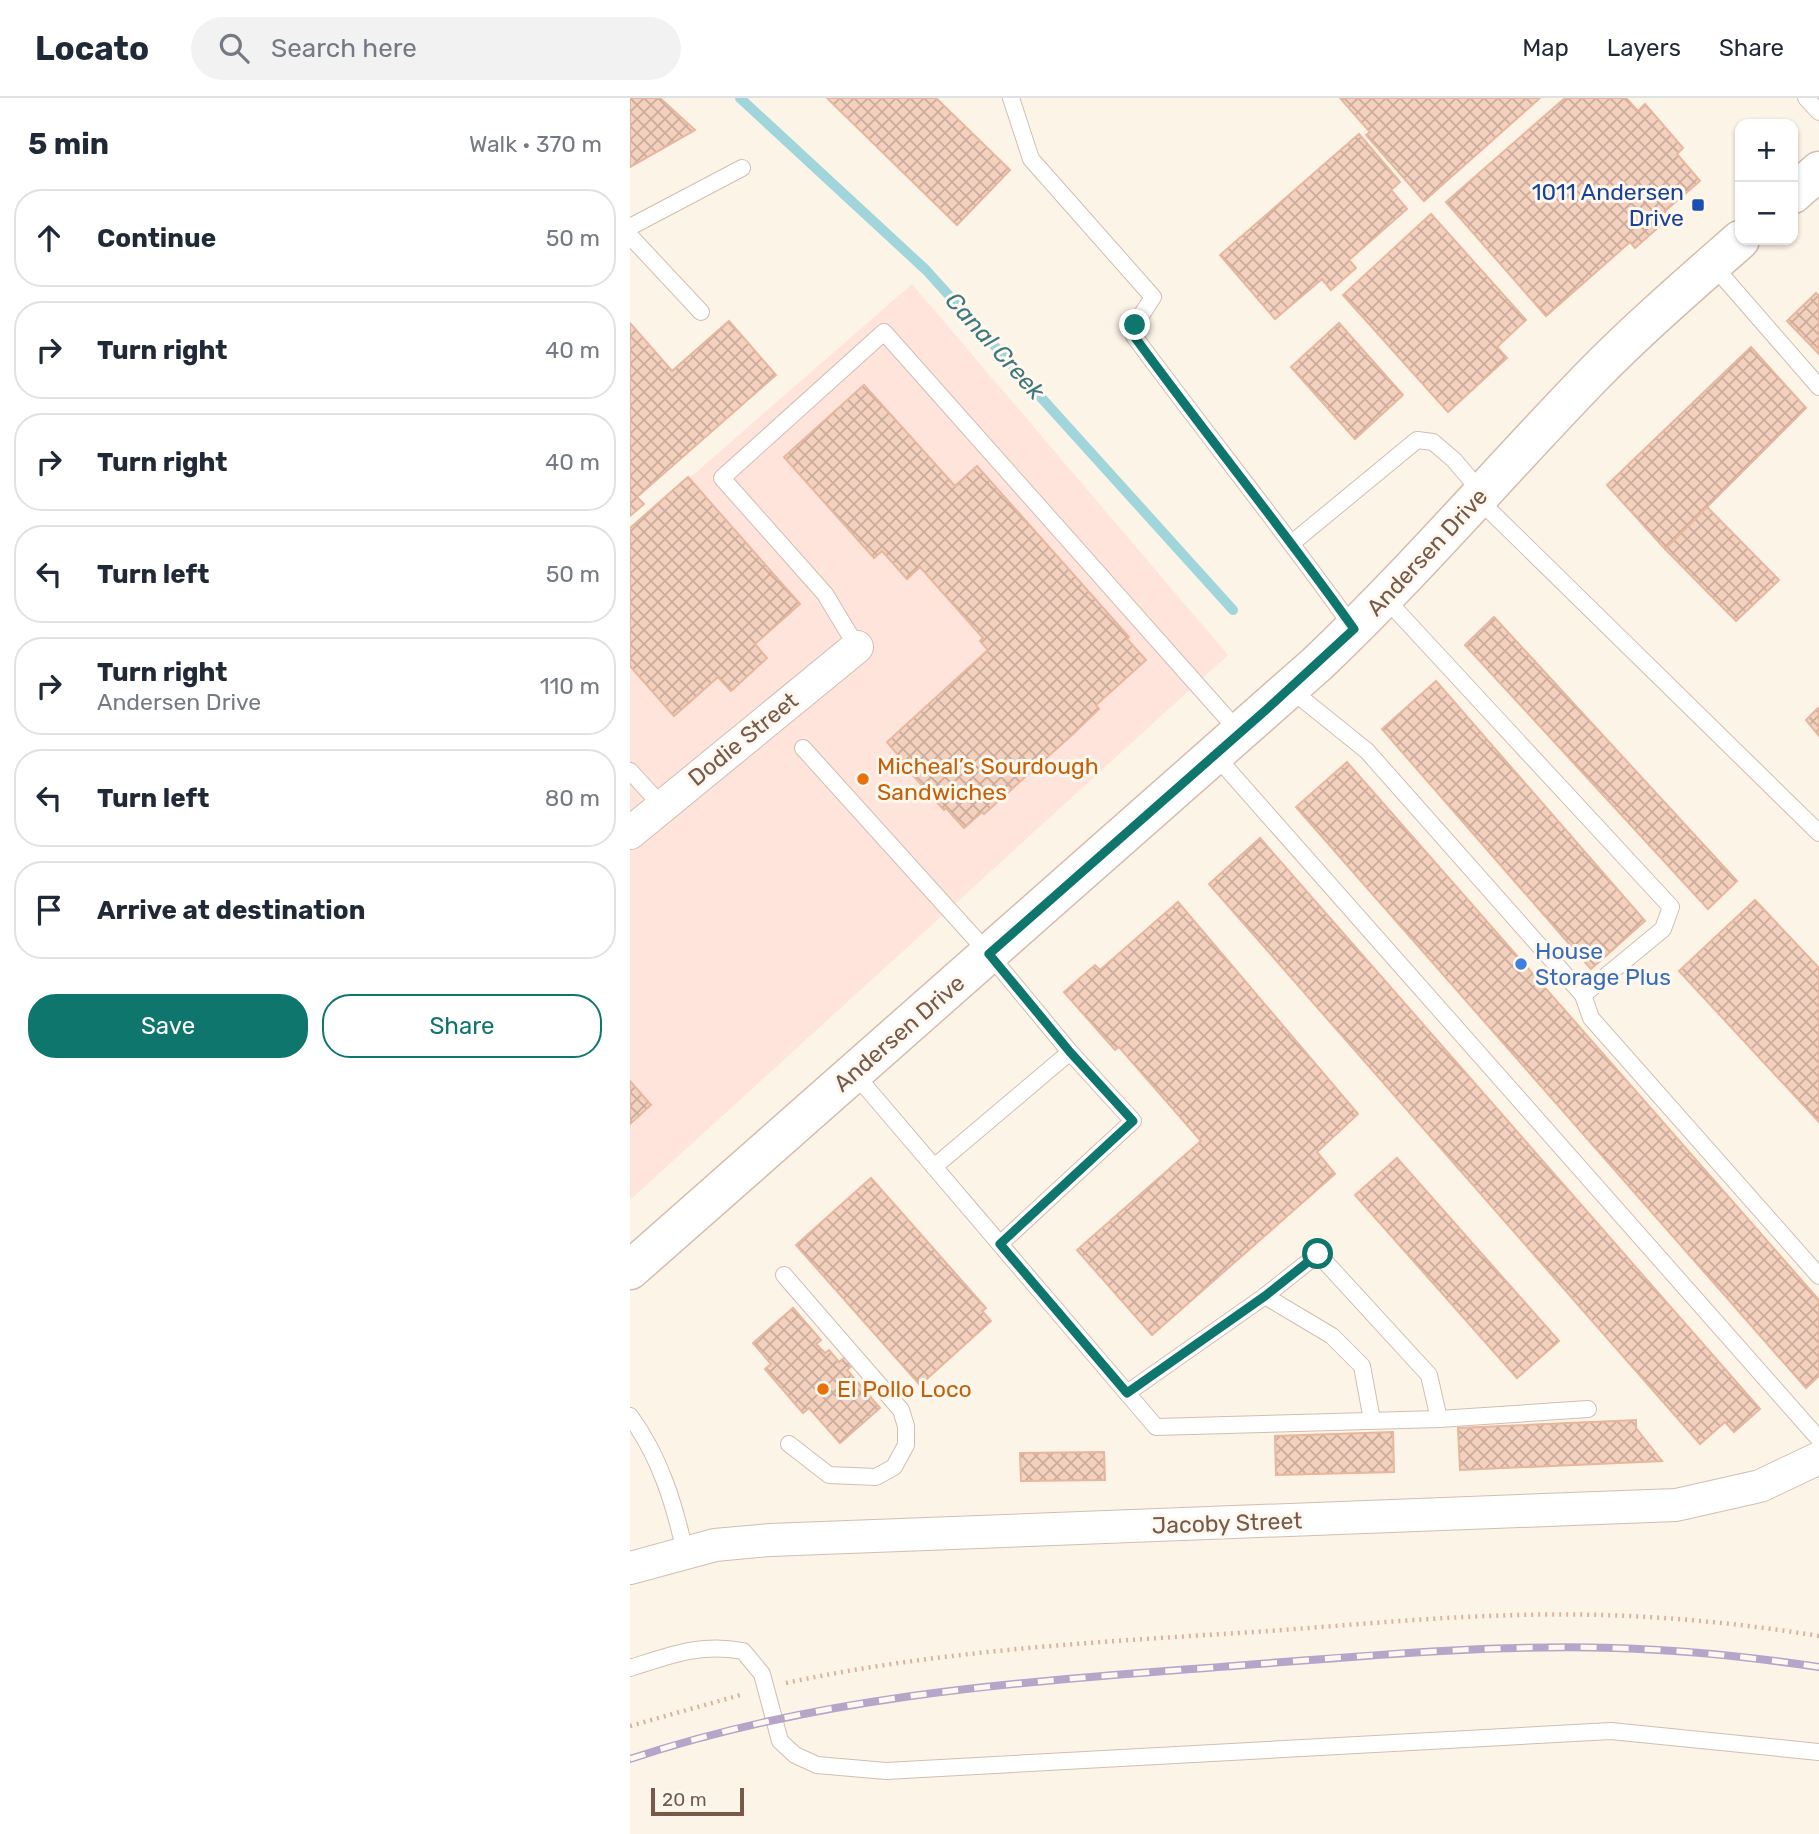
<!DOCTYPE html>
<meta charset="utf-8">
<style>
body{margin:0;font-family:Rubik,sans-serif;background:#f2f2f3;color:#1f2937}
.controls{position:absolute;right:21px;top:21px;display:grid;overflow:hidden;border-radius:14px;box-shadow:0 2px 5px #0004}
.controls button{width:63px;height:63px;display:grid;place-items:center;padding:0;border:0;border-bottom:2px solid #e0e1e3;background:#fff;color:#1f2937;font:35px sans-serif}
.scale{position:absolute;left:21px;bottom:18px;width:93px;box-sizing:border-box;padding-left:7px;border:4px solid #79584a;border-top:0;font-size:19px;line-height:24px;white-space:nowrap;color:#79584a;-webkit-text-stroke:5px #fff8ef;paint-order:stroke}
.stop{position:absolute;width:21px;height:21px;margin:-16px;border:5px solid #0f766e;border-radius:50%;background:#fff}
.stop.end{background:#0f766e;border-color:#fff;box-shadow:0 2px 7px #0008}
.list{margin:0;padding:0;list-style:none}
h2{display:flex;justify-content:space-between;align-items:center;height:91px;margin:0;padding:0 28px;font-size:30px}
h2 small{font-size:23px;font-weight:400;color:#747a83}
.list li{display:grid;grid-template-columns:46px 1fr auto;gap:21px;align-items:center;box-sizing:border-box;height:98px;margin:0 14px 14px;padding:0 14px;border:2px solid #e0e1e3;border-radius:28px}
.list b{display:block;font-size:26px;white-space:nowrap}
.list p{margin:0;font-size:23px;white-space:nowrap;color:#747a83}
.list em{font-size:23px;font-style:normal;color:#747a83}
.actions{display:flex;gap:14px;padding:21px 28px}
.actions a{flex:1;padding:16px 0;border:2px solid #0f766e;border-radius:28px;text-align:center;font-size:24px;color:#0f766e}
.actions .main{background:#0f766e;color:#fff}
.icon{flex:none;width:38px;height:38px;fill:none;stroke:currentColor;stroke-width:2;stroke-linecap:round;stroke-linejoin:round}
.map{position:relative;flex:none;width:1189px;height:1736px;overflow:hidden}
header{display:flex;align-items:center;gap:42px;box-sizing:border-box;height:98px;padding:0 35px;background:#fff;border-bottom:2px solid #e0e1e3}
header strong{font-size:33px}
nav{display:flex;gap:38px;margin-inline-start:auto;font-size:24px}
.search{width:490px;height:63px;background:#f2f2f3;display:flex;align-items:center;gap:18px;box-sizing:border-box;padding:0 24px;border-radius:38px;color:#747a83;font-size:26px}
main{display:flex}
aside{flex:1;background:#fff}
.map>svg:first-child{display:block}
.commercial{fill:#fee4db}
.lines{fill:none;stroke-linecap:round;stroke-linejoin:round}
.stream{stroke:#a0d5db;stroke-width:10}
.building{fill:url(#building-cross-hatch);stroke:#e8b69d;stroke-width:2}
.service-casing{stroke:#d3bdaf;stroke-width:18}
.minor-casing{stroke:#d3bdaf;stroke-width:34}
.secondary-casing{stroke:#d6bcac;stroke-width:41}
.path{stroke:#dab3a0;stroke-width:4.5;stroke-dasharray:2 5;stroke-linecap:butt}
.service{stroke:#fff;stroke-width:16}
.minor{stroke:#fff;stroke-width:32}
.secondary{stroke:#fff;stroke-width:38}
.rail-casing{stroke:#b6a4c9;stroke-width:8}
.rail{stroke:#fff8ef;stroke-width:5;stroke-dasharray:16;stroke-linecap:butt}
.route{stroke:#0f766e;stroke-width:9}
.transit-dot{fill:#1a4fb4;stroke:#fff8ef;stroke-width:2.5}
.food-dot{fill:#e8710a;stroke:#fff8ef;stroke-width:2.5}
.shop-dot{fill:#3f7fe0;stroke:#fff8ef;stroke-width:2.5}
.labels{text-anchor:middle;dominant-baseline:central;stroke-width:6;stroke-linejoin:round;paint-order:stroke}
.transit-label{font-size:23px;fill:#164399;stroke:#fff8ef;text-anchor:end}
.street-label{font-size:23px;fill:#79584a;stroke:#fff8ef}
.food-label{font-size:23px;fill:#c56008;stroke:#fff8ef;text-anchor:start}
.shop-label{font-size:23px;fill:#366cbe;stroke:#fff8ef;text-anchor:start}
.water-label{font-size:24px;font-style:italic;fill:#3c787e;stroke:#fff8ef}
</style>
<header>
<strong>Locato</strong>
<div class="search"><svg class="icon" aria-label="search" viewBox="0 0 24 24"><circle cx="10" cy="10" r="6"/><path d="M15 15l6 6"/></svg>Search here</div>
<nav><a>Map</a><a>Layers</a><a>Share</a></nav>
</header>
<main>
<aside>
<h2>5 min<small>Walk · 370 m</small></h2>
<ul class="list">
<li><svg class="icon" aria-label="ahead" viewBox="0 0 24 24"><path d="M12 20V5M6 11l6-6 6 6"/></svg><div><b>Continue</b></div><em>50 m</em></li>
<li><svg class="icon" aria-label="right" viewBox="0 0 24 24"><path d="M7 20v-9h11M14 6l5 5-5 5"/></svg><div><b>Turn right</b></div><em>40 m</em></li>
<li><svg class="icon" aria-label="right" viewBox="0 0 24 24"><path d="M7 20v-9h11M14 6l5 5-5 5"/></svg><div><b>Turn right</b></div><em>40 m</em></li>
<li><svg class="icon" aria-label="left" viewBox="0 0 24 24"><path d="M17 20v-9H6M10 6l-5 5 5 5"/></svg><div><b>Turn left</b></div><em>50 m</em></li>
<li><svg class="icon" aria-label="right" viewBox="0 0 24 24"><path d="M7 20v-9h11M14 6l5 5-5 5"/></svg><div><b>Turn right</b><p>Andersen Drive</p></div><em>110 m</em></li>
<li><svg class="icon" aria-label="left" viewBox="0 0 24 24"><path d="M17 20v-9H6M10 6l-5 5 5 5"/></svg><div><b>Turn left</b></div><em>80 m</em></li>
<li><svg class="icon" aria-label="arrive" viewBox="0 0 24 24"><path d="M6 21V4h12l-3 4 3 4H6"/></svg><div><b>Arrive at destination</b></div></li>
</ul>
<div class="actions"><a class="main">Save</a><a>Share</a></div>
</aside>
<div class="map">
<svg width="1189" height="1736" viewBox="0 0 1189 1736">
<defs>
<pattern id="building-cross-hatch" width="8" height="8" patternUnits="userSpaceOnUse" patternTransform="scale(1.75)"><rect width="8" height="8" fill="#f4d0be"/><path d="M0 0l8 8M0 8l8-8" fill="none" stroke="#caac9c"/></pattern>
</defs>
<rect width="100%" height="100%" fill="#fdf4e8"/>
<path class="commercial" d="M282,186L598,557L0,1102V432Z"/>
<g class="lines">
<path class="stream" d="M110,0L296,172L603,512"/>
</g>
<g class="building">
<path d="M0,0H30L65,32L0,69Z"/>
<path d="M197,0H306L380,72L327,127Z"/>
<path d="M710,0H910L794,103L736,37L740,34Z"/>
<path d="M935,0H996L1008,13L1015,6L1053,50L1047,56L1070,83L1035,113L1040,119L1005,150L1000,144L916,218L816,104Z"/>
<path d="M729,36L770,84L761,92L777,111L719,162L726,170L701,192L692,181L645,221L590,157Z"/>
<path d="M801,116L896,222L867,249L877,260L818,314L713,197Z"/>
<path d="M1186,195L1189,198V256L1157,223Z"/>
<path d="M99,223L146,277L7,399L14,406L0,418V225L42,273Z"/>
<path d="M709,225L773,297L725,341L661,269Z"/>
<path d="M1121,249L1176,310L1035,451L977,387Z"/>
<path d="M234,287L325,388L347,368L499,539L497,541L516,562L466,607L469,611L443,636L354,716L352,714L334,730L316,710L314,712L272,665L274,664L257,644L358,552L350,543L353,540L290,469L277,481L252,453L244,460L154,359Z"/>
<path d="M58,379L170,506L125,546L137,560L101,593L88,579L44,618L0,568V430Z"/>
<path d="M1077,409L1149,482L1106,523L1035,451Z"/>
<path d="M864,519L1107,783L1078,811L835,547Z"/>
<path d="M806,583L1015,823L961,871L752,631Z"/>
<path d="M1188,610L1189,611V638L1176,622Z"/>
<path d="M717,664L1189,1202V1278L1176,1290L666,709Z"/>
<path d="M630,740L1130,1311L1104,1334L1095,1324L1070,1346L579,786Z"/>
<path d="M1125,802L1189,870V1024L1049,873Z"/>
<path d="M548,804L728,1016L687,1054L705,1076L522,1237L447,1152L571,1043L489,949L485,952L434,894L465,867L470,872Z"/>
<path d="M0,983L21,1007L0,1026Z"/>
<path d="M767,1060L929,1243L887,1280L725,1097Z"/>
<path d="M241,1080L356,1210L352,1213L361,1223L290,1287L166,1147Z"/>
<path d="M163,1210L191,1242L186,1246L195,1255L199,1252L209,1264L215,1259L223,1267L217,1272L250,1310L210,1345L179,1310L173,1315L135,1271L141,1266L123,1245Z"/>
<path d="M1006,1322V1330L1032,1363L830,1372L828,1330Z"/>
<path d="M763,1334L764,1374L646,1377L645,1338Z"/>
<path d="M474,1354L475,1382L391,1383L390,1355Z"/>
</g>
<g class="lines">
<defs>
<g id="service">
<path d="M381,0L401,61L523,199L505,227L504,238C576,336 653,431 724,531"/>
<path d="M1176,0L1189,14"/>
<path d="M0,129L112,70"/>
<path d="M0,138L71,214"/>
<path d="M1082,166L1189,289"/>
<path d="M847,400L1189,735"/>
<path d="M662,445L787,342L803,344L824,362L852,395"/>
<path d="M754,499L1041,809L1033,831L953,897"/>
<path d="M227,549L195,496L92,380L254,234L610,635"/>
<path d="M660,591L737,653L953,897L961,920L1189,1178"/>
<path d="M173,650L359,856L440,954L304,1069"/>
<path d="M585,657L1189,1341"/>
<path d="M0,673L32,708"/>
<path d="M224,975L526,1329L809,1321L958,1311"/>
<path d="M370,1146L503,1023L440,954"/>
<path d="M154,1177L271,1312L276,1328V1347L264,1369L246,1379L199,1377L159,1346"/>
<path d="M635,1198L702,1238L732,1268L742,1322"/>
<path d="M497,1295L635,1198L688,1156L799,1277L809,1321"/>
<path d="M0,1318C30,1359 44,1405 55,1454"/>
<path d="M0,1570C41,1557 70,1545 113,1553L132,1576L150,1643L165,1657L187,1667L256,1673L981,1633L1189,1654"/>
</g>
<g id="minor">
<path d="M0,735L227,549"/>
<path d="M0,1470L85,1447L140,1442L1046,1407L1130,1388L1189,1360"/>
</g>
<g id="secondary">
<path d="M1163,96L1189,73"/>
<path d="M0,1172L687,566C783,475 869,374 962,278C1009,230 1060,186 1110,142"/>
</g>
</defs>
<use href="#service" class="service-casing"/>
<use href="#minor" class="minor-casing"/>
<use href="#secondary" class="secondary-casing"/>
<g class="path">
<path d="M156,1585C310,1552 467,1544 624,1534C712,1528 800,1519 888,1517C989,1514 1090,1522 1189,1538"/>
<path d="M0,1628L114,1596"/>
</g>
<use href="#service" class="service"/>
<use href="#minor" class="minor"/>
<use href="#secondary" class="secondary"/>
<defs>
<path id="rail" d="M0,1661C190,1598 378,1585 576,1570C712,1560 849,1546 985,1550C1054,1552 1121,1559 1189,1569"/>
</defs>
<use href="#rail" class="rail-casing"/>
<use href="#rail" class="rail"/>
</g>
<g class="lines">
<path class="route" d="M505,227L504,238C576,337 653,431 724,531L637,611L359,856L440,954L503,1023L370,1146L497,1295L635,1198L688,1156"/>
</g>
<rect class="transit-dot" x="1061" y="100" width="14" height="14" rx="3.5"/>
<g class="food-dot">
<circle cx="233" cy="681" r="7"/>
<circle cx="193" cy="1291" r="7"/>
</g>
<circle class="shop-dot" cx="891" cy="866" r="7"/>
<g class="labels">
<g class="transit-label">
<text x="1054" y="94">1011 Andersen<tspan x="1054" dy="26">Drive</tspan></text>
</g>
<g class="street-label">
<text transform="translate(797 454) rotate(-47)">Andersen Drive</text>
<text transform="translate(113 641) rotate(-39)">Dodie Street</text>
<text transform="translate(269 935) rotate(-41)">Andersen Drive</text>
<text transform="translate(597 1425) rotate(-2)">Jacoby Street</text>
</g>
<g class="food-label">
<text x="247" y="668">Micheal’s Sourdough<tspan x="247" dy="26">Sandwiches</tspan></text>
<text x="207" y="1291">El Pollo Loco</text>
</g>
<g class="shop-label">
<text x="905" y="853">House<tspan x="905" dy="26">Storage Plus</tspan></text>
</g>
<g class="water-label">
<text transform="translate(365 248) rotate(48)">Canal Creek</text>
</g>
</g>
</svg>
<div class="controls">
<button>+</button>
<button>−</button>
</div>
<div class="scale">20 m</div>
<div class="stop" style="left:688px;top:1156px"></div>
<div class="stop end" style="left:505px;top:227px"></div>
</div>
</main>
